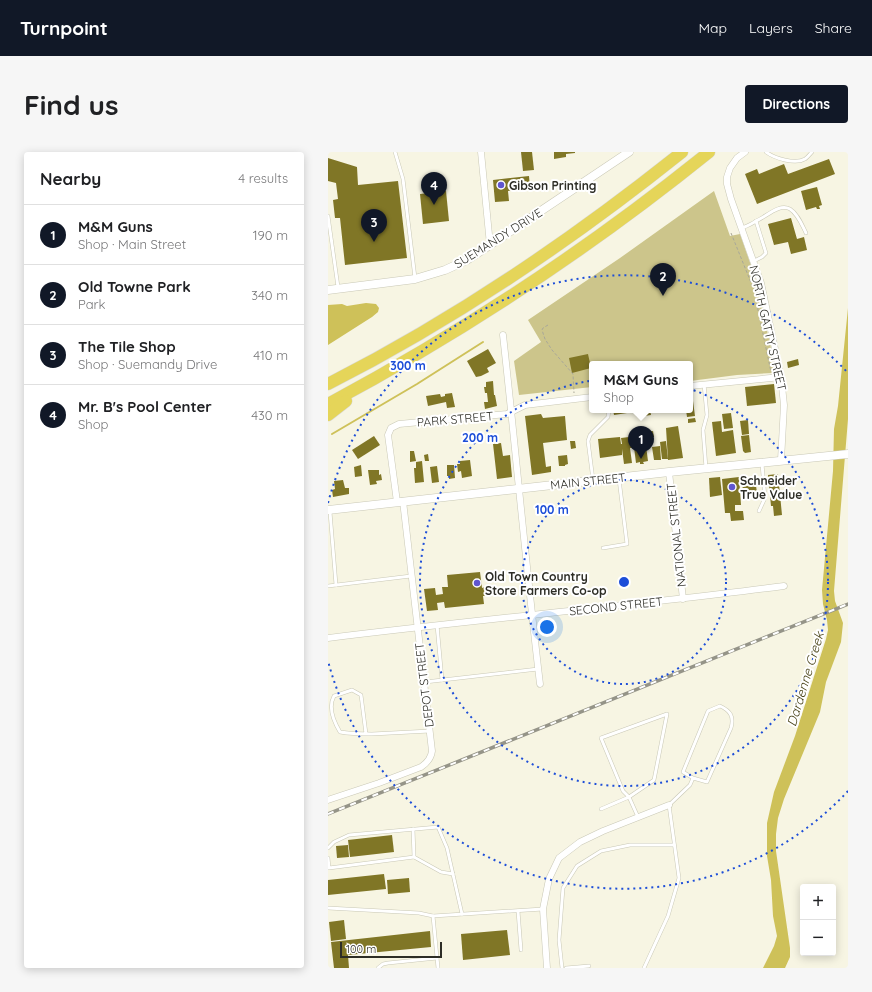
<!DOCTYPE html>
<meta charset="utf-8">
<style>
body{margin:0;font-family:Quicksand,sans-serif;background:#f6f6f6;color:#202124}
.controls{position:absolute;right:12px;bottom:12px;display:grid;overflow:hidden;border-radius:4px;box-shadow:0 2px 10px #0003}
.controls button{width:36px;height:36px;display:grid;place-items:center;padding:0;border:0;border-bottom:1px solid #e0e0e0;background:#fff;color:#202124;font:20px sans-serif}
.scale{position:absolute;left:12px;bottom:10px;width:102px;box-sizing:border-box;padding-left:4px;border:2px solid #2d2d26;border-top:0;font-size:11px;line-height:14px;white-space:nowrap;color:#2d2d26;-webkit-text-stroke:3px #fff;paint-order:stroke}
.you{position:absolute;left:219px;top:475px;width:14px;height:14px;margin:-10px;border:3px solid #fff;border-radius:50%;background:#1a73e8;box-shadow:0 0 0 6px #1a73e833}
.badge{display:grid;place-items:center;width:26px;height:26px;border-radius:50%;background:#111827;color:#fff;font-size:13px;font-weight:700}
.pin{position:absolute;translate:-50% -33px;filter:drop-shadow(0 1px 2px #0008)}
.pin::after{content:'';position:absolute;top:21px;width:14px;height:12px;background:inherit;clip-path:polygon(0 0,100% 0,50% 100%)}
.popup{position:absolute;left:261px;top:209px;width:104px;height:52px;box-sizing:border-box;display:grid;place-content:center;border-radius:4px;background:#fff;filter:drop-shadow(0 1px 3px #0005);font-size:13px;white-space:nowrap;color:#757577}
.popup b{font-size:15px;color:#202124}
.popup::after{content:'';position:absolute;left:50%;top:100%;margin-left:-8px;border:8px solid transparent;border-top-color:#fff}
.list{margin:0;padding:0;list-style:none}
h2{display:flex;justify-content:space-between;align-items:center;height:52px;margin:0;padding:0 16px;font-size:17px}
h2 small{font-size:13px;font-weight:400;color:#757577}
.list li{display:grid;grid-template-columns:26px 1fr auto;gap:12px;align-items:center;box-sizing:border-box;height:60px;padding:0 16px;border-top:1px solid #e0e0e0}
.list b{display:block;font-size:15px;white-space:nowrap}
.list p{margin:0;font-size:13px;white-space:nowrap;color:#757577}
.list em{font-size:13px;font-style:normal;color:#757577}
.map{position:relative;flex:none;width:520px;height:816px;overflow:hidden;border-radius:4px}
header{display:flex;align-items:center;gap:24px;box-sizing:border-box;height:56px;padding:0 20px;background:#111827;color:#fff}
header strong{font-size:19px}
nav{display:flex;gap:22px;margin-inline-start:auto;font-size:14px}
.intro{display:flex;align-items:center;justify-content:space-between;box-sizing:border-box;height:96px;padding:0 24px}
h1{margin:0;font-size:28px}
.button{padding:10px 18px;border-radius:4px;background:#111827;color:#fff;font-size:14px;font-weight:700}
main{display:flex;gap:24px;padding:0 24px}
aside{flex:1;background:#fff;border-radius:4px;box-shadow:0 2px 10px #0003}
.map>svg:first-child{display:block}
.green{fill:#ccc58b}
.water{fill:#cec159}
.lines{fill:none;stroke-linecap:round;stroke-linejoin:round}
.stream{stroke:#cec159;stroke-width:2}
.building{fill:#807626}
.service-casing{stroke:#c9c8b6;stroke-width:4}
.minor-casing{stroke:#c9c8b6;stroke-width:7}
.tertiary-casing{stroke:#c9c8b6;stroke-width:9}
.motorway-casing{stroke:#d9d9d8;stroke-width:13}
.path{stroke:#a8a799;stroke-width:1;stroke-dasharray:3 2;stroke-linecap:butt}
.service{stroke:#fff;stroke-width:3}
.minor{stroke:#fff;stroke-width:6}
.tertiary{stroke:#fff;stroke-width:8}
.motorway{stroke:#e5d559;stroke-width:12}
.rail-casing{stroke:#959488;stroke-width:3.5}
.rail{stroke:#fff;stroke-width:2;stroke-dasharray:6;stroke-linecap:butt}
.ring{fill:none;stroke:#1d4ed8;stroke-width:2;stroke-dasharray:2 4}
.poi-dot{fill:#6056cf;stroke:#fff;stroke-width:1.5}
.labels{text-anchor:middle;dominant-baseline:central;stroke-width:4;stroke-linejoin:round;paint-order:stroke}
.poi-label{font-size:12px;font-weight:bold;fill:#2d2d26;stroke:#fff;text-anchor:start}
.street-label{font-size:12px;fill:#2d2d26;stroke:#fff}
.water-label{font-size:13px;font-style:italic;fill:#4b451a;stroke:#fff}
.centre{fill:#1d4ed8;stroke:#fff;stroke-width:2}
.ring-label{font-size:12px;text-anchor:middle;font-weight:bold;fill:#1d4ed8;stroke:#fff;stroke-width:4;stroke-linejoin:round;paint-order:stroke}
</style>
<header>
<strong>Turnpoint</strong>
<nav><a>Map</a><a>Layers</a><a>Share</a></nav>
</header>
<div class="intro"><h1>Find us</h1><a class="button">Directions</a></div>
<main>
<aside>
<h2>Nearby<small>4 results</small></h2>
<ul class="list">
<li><span class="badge">1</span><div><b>M&amp;M Guns</b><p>Shop · Main Street</p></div><em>190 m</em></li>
<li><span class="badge">2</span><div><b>Old Towne Park</b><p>Park</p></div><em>340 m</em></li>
<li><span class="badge">3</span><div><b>The Tile Shop</b><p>Shop · Suemandy Drive</p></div><em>410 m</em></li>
<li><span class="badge">4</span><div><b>Mr. B's Pool Center</b><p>Shop</p></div><em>430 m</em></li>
</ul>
</aside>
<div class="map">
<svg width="520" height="816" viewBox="0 0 520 816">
<rect width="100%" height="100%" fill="#f7f5e3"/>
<path class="green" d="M386,39L402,84L412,82L426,122L445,205L447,219L445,221L409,223L362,229V212H264V235L191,243L186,209L213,190L200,168L292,106Z"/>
<g class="water">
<path d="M38,151L48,152L51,156L50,160L44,165L0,193V153L14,152L19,154Z"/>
<path d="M520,156V267L506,439L507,449L515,471L513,490L498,530L492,560L456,647L450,666L448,682V699L462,796V805L457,816H435L446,794L449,784L445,764L443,728L439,704V671L446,640L467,584L498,487L500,478L499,468L495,452L494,438L505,319L506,277L510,254Z"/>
</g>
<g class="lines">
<path class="stream" d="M4,282L89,232L155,190"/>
</g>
<g class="building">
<path d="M193,0H204L206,18L195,19Z"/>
<path d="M226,0H247V1L238,2V5L226,7Z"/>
<path d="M0,6L29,15L30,33L70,29L79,106L17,113L12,66H7L5,48L10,47L8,31L0,29Z"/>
<path d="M501,7L507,22L429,52L417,22L429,17L431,22L456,12L460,22Z"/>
<path d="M201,24L202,36L180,39L181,49L167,50L165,28Z"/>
<path d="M489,35L494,53L491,54L492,57H489L488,55L478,58L473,39Z"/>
<path d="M118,39L121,69L95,72L92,42Z"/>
<path d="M463,66L469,87L476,85L479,98L463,102L460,90L446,93L440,72Z"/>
<path d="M160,197L168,211L159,216L161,220L153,224L148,225L139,209Z"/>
<path d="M260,202L263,216L244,221L241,206Z"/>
<path d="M470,207L471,213L460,216L459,210Z"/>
<path d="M165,229L166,243H167L169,254L157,257L156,250H160L159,241H157L156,235H158V230Z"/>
<path d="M446,232L448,251L419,254L417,235Z"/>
<path d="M124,241L127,255L119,256L118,250L100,254L98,244L112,242L113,245L117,244V242Z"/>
<path d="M362,249H365L367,264L359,265L358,258H362Z"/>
<path d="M285,258H299V261L286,263Z"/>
<path d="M308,258H322L323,263L309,265Z"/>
<path d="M338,258H353L354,259L338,260Z"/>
<path d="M403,261L405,276L396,277L394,262Z"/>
<path d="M213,262L215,266L237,264L239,288L215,291L218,315L223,314V320L204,323L197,264Z"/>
<path d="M367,266L368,270L360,271V267Z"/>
<path d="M420,268L421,282L414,283L412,269Z"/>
<path d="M393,269L394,280L405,278L408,301L388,304L384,270Z"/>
<path d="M350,274L355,306L340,308L338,276Z"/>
<path d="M325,279L326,285L318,286V280Z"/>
<path d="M421,283L423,300L417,301L415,299L413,284Z"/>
<path d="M46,284L52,293L30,307L24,298Z"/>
<path d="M292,285L293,292H294L293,286L301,285L304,296H302L304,311L296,312L294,297V303L272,306L270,287Z"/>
<path d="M242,289H247L248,296L243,297Z"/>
<path d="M338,289L340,307H334L332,290Z"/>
<path d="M173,291L175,304L182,303L184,325L169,327L165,292Z"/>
<path d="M318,294L320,309L315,310L316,312H312V310L308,311L306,295Z"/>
<path d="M332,294L333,308H326L324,295Z"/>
<path d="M82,299H86L88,309L82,310Z"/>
<path d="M100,302L101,309H97L96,303Z"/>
<path d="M239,303L240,312L237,313V314H231L230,304Z"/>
<path d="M142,308L144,324L134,326L133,319L130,320L129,312H132V309Z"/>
<path d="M94,309L96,330L87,331L86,316H88V310Z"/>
<path d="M33,313L34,324L27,325L26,315Z"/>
<path d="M119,313H126L127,326L121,327V324H119Z"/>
<path d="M109,314L111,330L104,331L102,315Z"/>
<path d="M40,318H51V323L53,322L54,328L48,329L49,332L42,333Z"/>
<path d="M450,322L454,363L446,364L445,354H443L440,323Z"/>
<path d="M392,325L394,343L382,345L381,326Z"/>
<path d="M411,325L413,353H407V359H415L416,368L403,369L402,361H397L394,327Z"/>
<path d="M427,326L429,341L415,342L414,327Z"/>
<path d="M15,328L17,336H21V342L5,345L4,338L7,337L6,329Z"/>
<path d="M152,420L154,436L157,435L158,444H155L156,452L117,456L116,450L109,451L110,458L99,459L96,437L107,436L108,443L115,442L114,435H120L119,423Z"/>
<path d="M64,683L66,700L22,705L20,688Z"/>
<path d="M20,693L21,705L9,706L8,694Z"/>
<path d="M56,722L58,737L0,743V728Z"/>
<path d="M81,726L82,740L60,742L59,728Z"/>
<path d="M16,768L18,787L3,789L1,770Z"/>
<path d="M179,778L182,803L135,808L133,782Z"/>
<path d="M102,779L103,795L20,803L21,816H6L3,790Z"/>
</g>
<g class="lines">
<defs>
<g id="service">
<path d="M67,0L75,27L87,126"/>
<path d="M438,0C446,6 467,13 477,7C480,5 482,2 484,0"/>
<path d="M0,64L10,135"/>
<path d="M414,76C419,74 424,72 428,69C438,65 451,51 462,57C470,62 474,73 478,81"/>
<path d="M426,109L434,105L438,101L428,69"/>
<path d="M376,232L379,263L375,278L378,316"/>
<path d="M265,328L260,289L262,283L280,265L281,258"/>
<path d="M431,359L437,346L434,312"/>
<path d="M2,360L8,433"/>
<path d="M275,396L299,392L291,327"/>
<path d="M0,434L83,424"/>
<path d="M109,473L114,528"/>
<path d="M97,530L210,517"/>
<path d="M38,582L33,543L24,538L6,544C0,555 6,570 12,580C23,582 33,582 44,582L102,579"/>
<path d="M273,657L301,645L295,639L273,586L339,562L326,628L301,645L310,665"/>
<path d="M0,696L6,690L21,683L110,675L119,696L134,762"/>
<path d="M86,705L113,720L125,722"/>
<path d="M0,706L1,716L86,705L85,677"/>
<path d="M0,756L91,761L105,764"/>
<path d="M190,759L193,798"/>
<path d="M50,816L55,812L60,811L109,806"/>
<path d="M110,816L105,764L215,757"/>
<path d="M234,816L231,788L235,736L249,714L273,699L302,693H346"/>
<path d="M238,816L261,814"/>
<path d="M316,816L340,764L351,726L341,653L362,633L365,626L379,630L403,576C406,565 403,559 392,554L380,559L355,620L365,626"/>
</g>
<g id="minor">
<path d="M153,0L162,93"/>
<path d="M417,0L409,6L402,16L399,25V32L403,47L433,131L453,225L456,253L453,308"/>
<path d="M175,183C188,300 198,416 212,532"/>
<path d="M362,234L453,225"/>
<path d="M341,320L355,447"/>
<path d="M69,350L60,283L63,276L71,272L179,262L197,253L264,245"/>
<path d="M0,486C152,467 304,454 456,434"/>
<path d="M0,648L51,631L93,615C99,611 103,607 104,599L75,349"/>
<path d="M219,816L215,757L221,727L231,706L252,690L275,679L341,653"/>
</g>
<g id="tertiary">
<path d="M0,138L87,127L117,118L139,108L162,93L301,0"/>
<path d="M0,358L341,320L520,302"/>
</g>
<g id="motorway">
<path d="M0,232C126,168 244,88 354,0"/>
<path d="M0,252C135,180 262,96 381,0"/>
<path d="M0,263L18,249"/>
</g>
</defs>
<use href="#service" class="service-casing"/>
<use href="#minor" class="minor-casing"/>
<use href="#tertiary" class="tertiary-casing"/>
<use href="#motorway" class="motorway-casing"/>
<g class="path">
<path d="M403,81L428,143L430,158L443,220"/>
<path d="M220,173L215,176L214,178L217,187L224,198L245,222L246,241"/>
</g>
<use href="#service" class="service"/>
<use href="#minor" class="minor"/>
<use href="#tertiary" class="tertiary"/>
<use href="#motorway" class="motorway"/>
<defs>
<path id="rail" d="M0,662L520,452"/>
</defs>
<use href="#rail" class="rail-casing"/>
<use href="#rail" class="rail"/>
</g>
<g class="ring">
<circle cx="296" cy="430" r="102"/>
<circle cx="296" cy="430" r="204"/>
<path d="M520 639A306 306 0 0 1 0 509M0 351A306 306 0 0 1 520 221"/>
</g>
<g class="poi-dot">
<circle cx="173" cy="33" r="4"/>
<circle cx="404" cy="335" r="4"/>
<circle cx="149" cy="431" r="4"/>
</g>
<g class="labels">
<g class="poi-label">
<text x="181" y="33">Gibson Printing</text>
<text x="412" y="328">Schneider<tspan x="412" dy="14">True Value</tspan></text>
<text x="157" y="424">Old Town Country<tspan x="157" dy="14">Store Farmers Co-op</tspan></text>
</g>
<g class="street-label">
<text transform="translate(170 86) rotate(-32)">SUEMANDY DRIVE</text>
<text transform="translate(440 176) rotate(77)">NORTH GATTY STREET</text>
<text transform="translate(127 267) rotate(-5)">PARK STREET</text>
<text transform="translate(260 329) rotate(-6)">MAIN STREET</text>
<text transform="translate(348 383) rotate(-96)">NATIONAL STREET</text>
<text transform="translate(288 454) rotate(-6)">SECOND STREET</text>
<text transform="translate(96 533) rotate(-97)">DEPOT STREET</text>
</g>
<g class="water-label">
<text transform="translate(477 527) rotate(-73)">Dardenne Creek</text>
</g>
</g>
<circle cx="296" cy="430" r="6" class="centre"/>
<g class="ring-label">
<text x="80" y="218">300 m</text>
<text x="152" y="290">200 m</text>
<text x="224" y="362">100 m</text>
</g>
</svg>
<div class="controls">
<button>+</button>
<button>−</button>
</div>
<div class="scale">100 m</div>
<div class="you"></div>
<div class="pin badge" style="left:313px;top:307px">1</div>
<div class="popup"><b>M&amp;M Guns</b>Shop</div>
<div class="pin badge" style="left:335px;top:144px">2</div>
<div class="pin badge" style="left:46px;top:90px">3</div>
<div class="pin badge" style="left:106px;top:53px">4</div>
</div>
</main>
